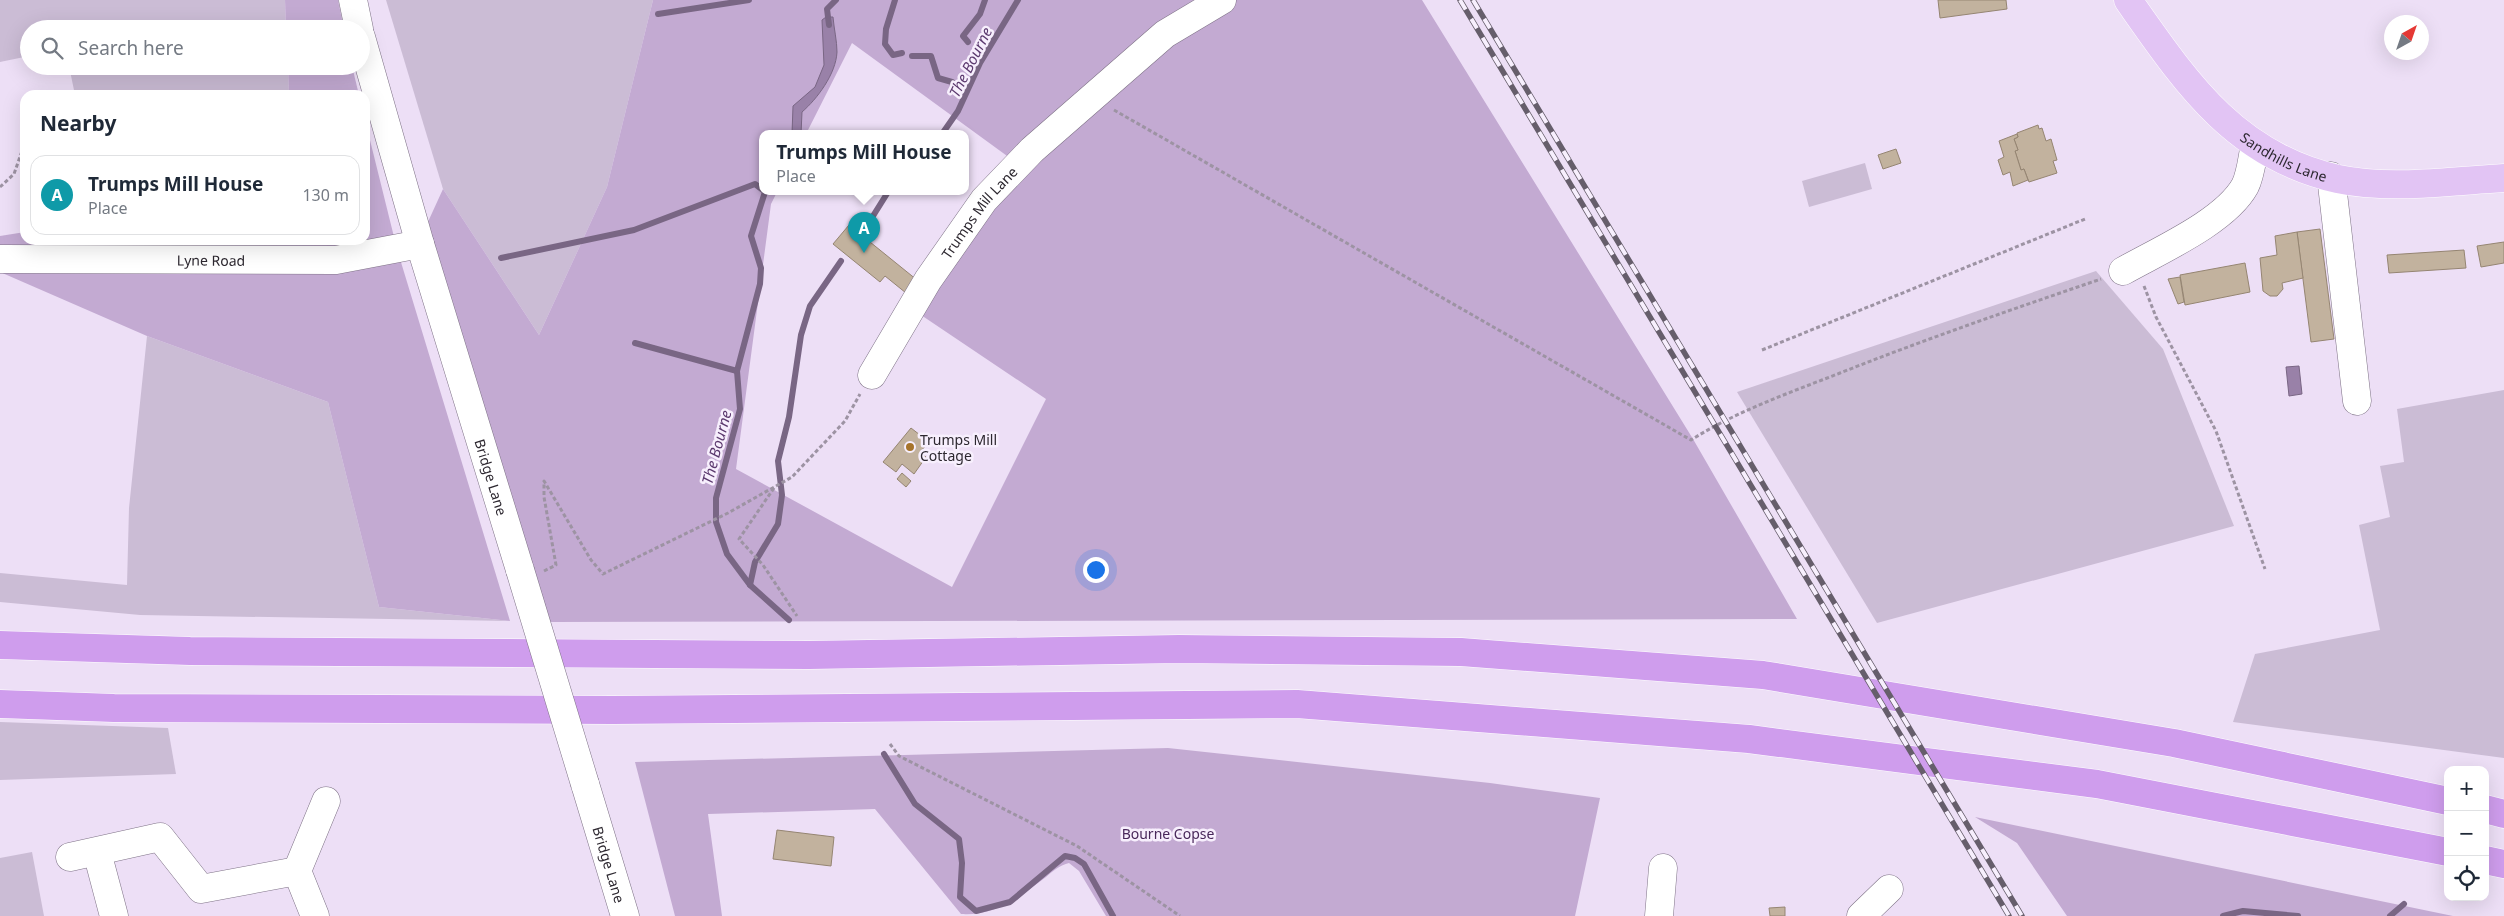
<!DOCTYPE html>
<meta charset="utf-8">
<style>
body{margin:0;font-family:"Noto Sans",sans-serif;background:#f2f2f3;color:#1f2937}
.controls{position:absolute;right:15px;bottom:15px;display:grid;overflow:hidden;border-radius:10px;box-shadow:0 5px 20px #0002}
.controls button{width:45px;height:45px;display:grid;place-items:center;padding:0;border:0;border-bottom:1px solid #e0e1e3;background:#fff;color:#1f2937;font:25px sans-serif}
.compass{position:absolute;left:2384px;top:15px;width:45px;height:45px;border-radius:50%;background:#fff;box-shadow:0 5px 20px #0002;rotate:40deg}
.you{position:absolute;left:1095px;top:569px;width:18px;height:18px;margin:-12px;border:4px solid #fff;border-radius:50%;background:#1a73e8;box-shadow:0 0 0 8px #1a73e833}
.badge{display:grid;place-items:center;width:32px;height:32px;border-radius:50%;background:#a6742b;color:#fff;font-size:16px;font-weight:700}
.pin{position:absolute;translate:-50% -41px;filter:drop-shadow(0 1px 2px #0008)}
.pin::after{content:'';position:absolute;top:26px;width:18px;height:15px;background:inherit;clip-path:polygon(0 0,100% 0,50% 100%)}
.popup{position:absolute;left:759px;top:130px;width:210px;height:65px;box-sizing:border-box;display:grid;place-content:center;border-radius:10px;background:#fff;filter:drop-shadow(0 1px 4px #0005);font-size:16px;white-space:nowrap;color:#747a83}
.popup b{font-size:19px;color:#1f2937}
.popup::after{content:'';position:absolute;left:50%;top:100%;margin-left:-10px;border:10px solid transparent;border-top-color:#fff}
.list{margin:0;padding:0;list-style:none}
h2{display:flex;justify-content:space-between;align-items:center;height:65px;margin:0;padding:0 20px;font-size:21px}
h2 small{font-size:16px;font-weight:400;color:#747a83}
.list li{display:grid;grid-template-columns:32px 1fr auto;gap:15px;align-items:center;box-sizing:border-box;height:80px;margin:0 10px 10px;padding:0 10px;border:1px solid #e0e1e3;border-radius:15px}
.list b{display:block;font-size:19px;white-space:nowrap}
.list p{margin:0;font-size:16px;white-space:nowrap;color:#747a83}
.list em{font-size:16px;font-style:normal;color:#747a83}
.icon{flex:none;width:28px;height:28px;fill:none;stroke:currentColor;stroke-width:2;stroke-linecap:round;stroke-linejoin:round}
.map{position:relative;flex:none;width:2504px;height:916px;overflow:hidden}
.search{position:absolute;background:#fff;box-shadow:0 5px 20px #0002;left:20px;top:20px;width:350px;height:55px;display:flex;align-items:center;gap:12px;box-sizing:border-box;padding:0 18px;border-radius:28px;color:#747a83;font-size:19px}
.panel{position:absolute;background:#fff;box-shadow:0 5px 20px #0002;left:20px;top:90px;width:350px;height:155px;border-radius:15px}
.map>svg:first-child{display:block}
.green{fill:#cbbcd5}
.forest{fill:#c3aad2;fill-rule:evenodd}
.water{fill:#9981a8;stroke:#796684}
.lines{fill:none;stroke-linecap:round;stroke-linejoin:round}
.stream{stroke:#796684;stroke-width:6}
.building{fill:#c2b29e;stroke:#958572}
.minor-casing{stroke:#7f7387;stroke-width:29}
.major-casing{stroke:#fff;stroke-width:29}
.highway-casing{stroke:#fff;stroke-width:29}
.path{stroke:#9d93a3;stroke-width:3;stroke-dasharray:4 2.5;stroke-linecap:butt}
.minor{stroke:#fff;stroke-width:28}
.major{stroke:#e2c4f4;stroke-width:28}
.highway{stroke:#cf9ded;stroke-width:28}
.rail-casing{stroke:#665e6b;stroke-width:5.5}
.rail{stroke:#f7effd;stroke-width:4;stroke-dasharray:11;stroke-linecap:butt}
.minor-bridge-casing{stroke:#7f7387;stroke-width:29;stroke-linecap:butt}
.minor-bridge{stroke:#fff;stroke-width:28}
.poi-dot{fill:#a6742b;stroke:#f7effd;stroke-width:2}
.labels{text-anchor:middle;dominant-baseline:central;stroke-width:5;stroke-linejoin:round;paint-order:stroke}
.street-label{font-size:14px;fill:#2d2830;stroke:#f7effd}
.poi-label{font-size:14px;fill:#2d2830;stroke:#f7effd;text-anchor:start}
.park-label{font-size:14px;fill:#49285b;stroke:#f7effd}
.water-label{font-size:15px;font-style:italic;fill:#5b396e;stroke:#f7effd}
</style>
<div class="map">
<svg width="2504" height="916" viewBox="0 0 2504 916">
<rect width="100%" height="100%" fill="#eddff6"/>
<g class="green">
<path d="M0,0H285L286,29H29V56L0,62Z"/>
<path d="M386,0H653L607,187L539,335L443,189Z"/>
<path d="M69,66H288L289,95H75Z"/>
<path d="M1865,163L1872,189L1809,207L1802,181Z"/>
<path d="M2096,271L2163,349L2234,526L1877,623L1737,392Z"/>
<path d="M147,336L328,402L379,607L510,621L140,615L0,602V573L127,585L129,508Z"/>
<path d="M2504,390V758L2233,722L2255,654L2380,630L2359,525L2390,517L2380,466L2404,462L2397,409Z"/>
<path d="M0,722L168,728L176,774L0,780Z"/>
<path d="M32,852L44,916H0V858Z"/>
</g>
<g class="forest">
<path d="M285,0H338L344,29H286Z"/>
<path d="M653,0H1422L1693,439L1797,619L550,622L427,224L443,189L539,335L607,187ZM852,43L1014,161L921,315L1046,399L952,587L736,469L771,204L777,192H763V134H806Z"/>
<path d="M288,66H352L359,95H289Z"/>
<path d="M365,120L397,249L510,621L379,607L328,402L147,336L0,272V236L25,232V240H365Z"/>
<path d="M1168,748L1490,783L1600,798L1575,916H1106L1079,871L1069,863C1060,865 1053,871 1046,877C1021,896 996,916 961,914L875,809L708,814L722,916H675L635,762Z"/>
<path d="M1975,817L2453,916H2067L2017,843Z"/>
</g>
<g class="water">
<path d="M826,17H833C834,29 837,41 837,52C836,74 817,99 802,112L801,134H792L793,106L815,87L824,65L822,20Z"/>
<path d="M2299,366L2302,394L2289,396L2286,367Z"/>
</g>
<g class="lines">
<g class="stream">
<path d="M895,0L886,29L885,44L893,55L902,53"/>
<path d="M658,14L749,0"/>
<path d="M829,25L827,9L836,0"/>
<path d="M968,42L963,36L980,14L985,0"/>
<path d="M912,56H931L938,78L952,82"/>
<path d="M942,134L958,111L980,63L1018,0"/>
<path d="M765,192L751,236L761,268L760,284L737,371L740,409L716,498V522L727,554L750,585L789,620"/>
<path d="M868,224L888,192"/>
<path d="M501,258L634,230L755,184L763,190"/>
<path d="M635,343L737,371"/>
<path d="M750,585L755,562L778,524L782,495L778,461L789,417L801,335L810,306L841,261"/>
<path d="M884,754L915,804L959,839L962,863L960,897L976,911L1010,902L1065,856L1075,858L1084,864L1113,916"/>
<path d="M2223,916L2243,911L2298,916"/>
<path d="M2390,916L2404,904"/>
</g>
</g>
<g class="building">
<path d="M1938,0H2006L2007,9L1940,18Z"/>
<path d="M2038,125L2039,129L2042,128L2046,141L2051,139L2057,160L2053,161L2057,173L2029,182L2024,169L2021,170L2015,151L2018,150L2014,139L2018,137L2017,133Z"/>
<path d="M2017,134L2018,137L2014,139L2018,150L2015,151L2021,170L2024,169L2028,180L2013,186L2010,172L2003,175L1998,160L2004,157L1999,141Z"/>
<path d="M1896,149L1901,163L1883,169L1878,155Z"/>
<path d="M849,225L917,280L906,293L885,276L880,282L833,244Z"/>
<path d="M2320,229L2334,339L2311,342L2297,232Z"/>
<path d="M2297,232L2303,278L2282,283L2283,289L2277,296H2270L2263,291L2260,258L2277,255L2275,236Z"/>
<path d="M2504,242V263L2481,267L2477,246Z"/>
<path d="M2464,250L2466,268L2389,273L2387,255Z"/>
<path d="M2245,263L2250,292L2185,305L2180,275Z"/>
<path d="M2180,277L2184,302L2178,304L2168,279Z"/>
<path d="M911,428L929,442L920,452L926,457L914,474L902,464L896,472L883,462Z"/>
<path d="M902,473L911,481L906,487L897,479Z"/>
<path d="M777,830L834,837L831,866L773,859Z"/>
<path d="M1785,907V916H1770L1769,908Z"/>
</g>
<g class="lines">
<defs>
<g id="minor">
<path d="M353,0L359,29"/>
<path id="s1" d="M361,37L420,244L520,570"/>
<path d="M2331,176L2357,401"/>
<path id="s2" d="M0,259L336,260L420,244"/>
<path d="M2123,271C2158,251 2225,222 2245,186C2251,174 2252,158 2255,145"/>
<path id="s3" d="M872,375L928,280L984,200L1032,150L1165,34L1222,0"/>
<path id="s4" d="M585,784L625,916"/>
<path d="M97,852L114,916"/>
<path d="M70,857L160,837L201,889L297,871"/>
<path d="M315,916L297,871L326,801"/>
<path d="M1659,916L1663,868"/>
<path d="M1861,916L1889,889"/>
</g>
<g id="major">
<path id="s5" d="M2128,0C2185,81 2234,156 2338,179C2389,190 2452,181 2504,178"/>
</g>
<g id="highway">
<path d="M0,645L190,651L809,655L1179,649L1461,652L1763,675L2174,743L2448,801"/>
<path d="M0,704L114,708L613,710L1297,704L1749,739L2097,784L2448,852"/>
<path d="M2485,809L2504,814"/>
<path d="M2485,860L2504,864"/>
</g>
</defs>
<use href="#minor" class="minor-casing"/>
<use href="#major" class="major-casing"/>
<use href="#highway" class="highway-casing"/>
<g class="path">
<path d="M1114,110L1691,440C1737,411 1789,393 1840,373C1926,339 2013,309 2101,279"/>
<path d="M0,187L14,174L22,151"/>
<path d="M2144,286L2156,317L2216,431L2265,569"/>
<path d="M1762,350L2085,219"/>
<path d="M774,488L739,539L763,565L797,616"/>
<path d="M544,571L556,565L544,497V481L591,560L603,574L728,513L792,477L845,421L860,394"/>
<path d="M890,744L899,756L1077,846L1180,916"/>
</g>
<use href="#minor" class="minor"/>
<use href="#major" class="major"/>
<use href="#highway" class="highway"/>
<defs>
<g id="rail">
<path d="M1460,0L2009,916"/>
<path d="M1473,0L2022,916"/>
</g>
</defs>
<use href="#rail" class="rail-casing"/>
<use href="#rail" class="rail"/>
<defs>
<path id="minor-bridge" d="M520,570L585,784"/>
</defs>
<use href="#minor-bridge" class="minor-bridge-casing"/>
<use href="#minor-bridge" class="minor-bridge"/>
</g>
<circle class="poi-dot" cx="910" cy="447" r="5"/>
<g class="labels">
<g class="street-label">
<text stroke="none"><textPath href="#s5" startOffset="225">Sandhills Lane</textPath></text>
<text stroke="none"><textPath href="#s3" startOffset="195">Trumps Mill Lane</textPath></text>
<text stroke="none"><textPath href="#s2" startOffset="211">Lyne Road</textPath></text>
<text stroke="none"><textPath href="#s1" startOffset="459">Bridge Lane</textPath></text>
<text stroke="none"><textPath href="#s4" startOffset="84">Bridge Lane</textPath></text>
</g>
<g class="poi-label">
<text x="920" y="439">Trumps Mill<tspan x="920" dy="16">Cottage</tspan></text>
</g>
<g class="park-label">
<text x="1168" y="833">Bourne Copse</text>
</g>
<g class="water-label">
<text transform="translate(970 62) rotate(-63)">The Bourne</text>
<text transform="translate(716 447) rotate(-75)">The Bourne</text>
</g>
</g>
</svg>
<div class="controls">
<button>+</button>
<button>−</button>
<button><svg class="icon" aria-label="locate" viewBox="0 0 24 24"><circle cx="12" cy="12" r="6"/><path d="M12 2v4M12 18v4M2 12h4M18 12h4"/></svg></button>
</div>
<svg class="compass" viewBox="-18 -18 36 36"><path d="M0-13l5 13h-10z" fill="#e53935"/><path d="M0 13l5-13h-10z" fill="#747a83"/></svg>
<div class="you"></div>
<div class="pin badge" style="left:864px;top:253px;background:#0f9aa8">A</div>
<div class="popup"><b>Trumps Mill House</b>Place</div>
<div class="search"><svg class="icon" aria-label="search" viewBox="0 0 24 24"><circle cx="10" cy="10" r="6"/><path d="M15 15l6 6"/></svg>Search here</div>
<section class="panel">
<h2>Nearby<small></small></h2>
<ul class="list">
<li><span class="badge" style="background:#0f9aa8">A</span><div><b>Trumps Mill House</b><p>Place</p></div><em>130 m</em></li>
</ul>
</section>
</div>
